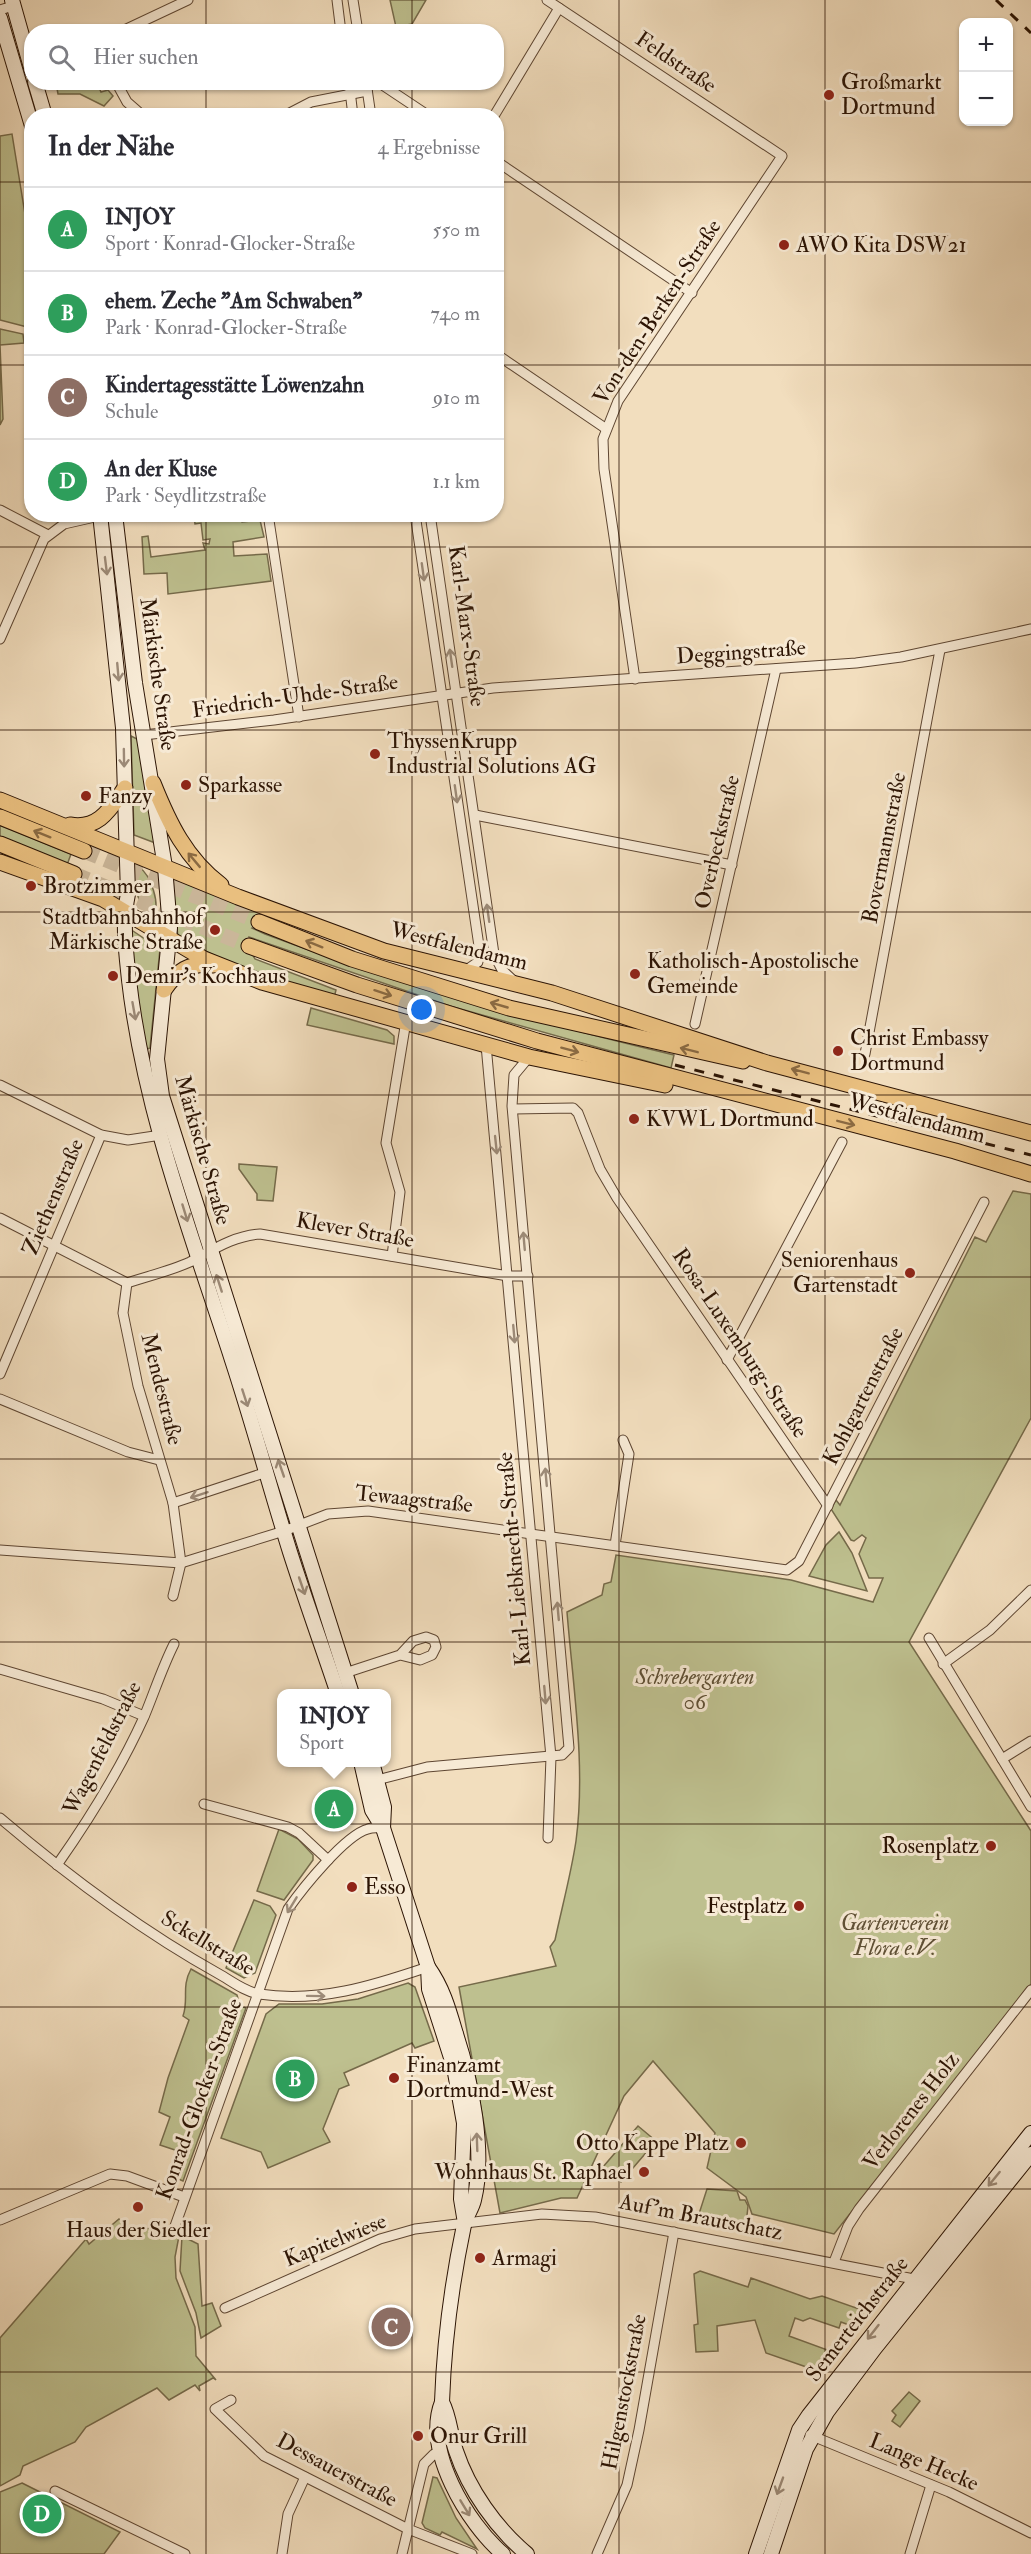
<!DOCTYPE html>
<html lang="de">
<meta charset="utf-8">
<style>
body{margin:0;font-family:"IM FELL Double Pica",serif;background:#f2f2f3;color:#2b2b33}
.controls{position:absolute;right:18px;top:18px;display:grid;overflow:hidden;border-radius:12px;box-shadow:0 2px 4px #0004}
.controls button{width:54px;height:54px;display:grid;place-items:center;padding:0;border:0;border-bottom:2px solid #e1e1e2;background:#fff;color:#2b2b33;font:30px sans-serif}
.you{position:absolute;left:422px;top:1010px;width:21px;height:21px;margin:-15px;border:4px solid #fff;border-radius:50%;background:#1a73e8;box-shadow:0 0 0 9px #1a73e833}
.badge{display:grid;place-items:center;width:39px;height:39px;border-radius:50%;background:#8f2418;color:#fff;font-size:20px;font-weight:700}
.pin{position:absolute;translate:-50% -50%;border:3px solid #fff;box-shadow:0 2px 6px #0006}
.popup{position:absolute;left:277px;top:1689px;width:114px;height:78px;box-sizing:border-box;display:grid;place-content:center;border-radius:12px;background:#fff;filter:drop-shadow(0 2px 4px #0005);font-size:20px;white-space:nowrap;color:#7c7c81}
.popup b{font-size:22px;color:#2b2b33}
.popup::after{content:'';position:absolute;left:50%;top:100%;margin-left:-12px;border:12px solid transparent;border-top-color:#fff}
.list{margin:0;padding:0;list-style:none}
h2{display:flex;justify-content:space-between;align-items:center;height:78px;margin:0;padding:0 24px;font-size:26px}
h2 small{font-size:20px;font-weight:400;color:#7c7c81}
.list li{display:grid;grid-template-columns:39px 1fr auto;gap:18px;align-items:center;box-sizing:border-box;height:84px;padding:0 24px;border-top:2px solid #e1e1e2}
.list b{display:block;font-size:22px;white-space:nowrap}
.list p{margin:0;font-size:20px;white-space:nowrap;color:#7c7c81}
.list em{font-size:20px;font-style:normal;color:#7c7c81}
.icon{flex:none;width:33px;height:33px;fill:none;stroke:currentColor;stroke-width:2;stroke-linecap:round;stroke-linejoin:round}
.map{position:relative;flex:none;width:1031px;height:2554px;overflow:hidden}
.search{position:absolute;background:#fff;box-shadow:0 2px 4px #0004;left:24px;top:24px;width:480px;height:66px;display:flex;align-items:center;gap:15px;box-sizing:border-box;padding:0 21px;border-radius:24px;color:#7c7c81;font-size:22px}
.panel{position:absolute;background:#fff;box-shadow:0 2px 4px #0004;left:24px;top:108px;width:480px;height:414px;border-radius:24px}
.map>svg:first-child{display:block}
.green{fill:#bec08f;stroke:#756a4a;stroke-width:1.5}
.lines{fill:none;stroke-linecap:round;stroke-linejoin:round}
.primary-tunnel{stroke:#cab699;stroke-width:15;stroke-dasharray:15 8;stroke-linecap:butt}
.street-casing{stroke:#5e4632;stroke-width:11}
.secondary-casing{stroke:#2c1404;stroke-width:16}
.primary-casing{stroke:#2c1404;stroke-width:17}
.street{stroke:#f7ead5;stroke-width:9}
.secondary{stroke:#f7ead5;stroke-width:14}
.primary{stroke:#e9bf7f;stroke-width:15}
.rail{stroke:#2c1404;stroke-width:3;stroke-dasharray:10 10;stroke-linecap:butt}
.oneway{stroke:#9c8a77}
.oneway2{stroke:#8a6a42}
.grid{fill:none;stroke:#2c1404;stroke-width:1.5;stroke-opacity:0.55}
.poi-dot{fill:#8f2418;stroke:#f7ead5;stroke-width:2}
.labels{text-anchor:middle;dominant-baseline:central;stroke-width:6;stroke-linejoin:round;paint-order:stroke}
.street-label{font-size:22px;fill:#2c1404;stroke:#f7ead5}
.poi-label{font-size:22px;fill:#2c1404;stroke:#f7ead5;text-anchor:start}
.park-label{font-size:22px;font-style:italic;fill:#5f5035;stroke:#f7ead5}
</style>
<div class="map">
<svg width="1031" height="2554" viewBox="0 0 1031 2554">
<rect width="100%" height="100%" fill="#f2debe"/>
<filter id="stains"><feTurbulence type="fractalNoise" baseFrequency=".00333" numOctaves="4"/><feColorMatrix values="0 0 0 0 .2 0 0 0 0 .09 0 0 0 0 .02 0 0 0 .5 -.17"/></filter>
<radialGradient id="worn" r=".72"><stop offset=".6" stop-color="#630" stop-opacity="0"/><stop offset="1" stop-color="#630" stop-opacity=".3"/></radialGradient>
<g class="green">
<path d="M390,0H426L412,24L396,27Z"/>
<path d="M56,83H97L101,92L108,90L113,96L104,106L80,94H58Z"/>
<path d="M12,134L31,251V328L0,320V136Z"/>
<path d="M0,329L23,334L24,343L0,345L3,419L0,425Z"/>
<path d="M194,515H240L242,522L260,520L264,537L233,542L234,556L267,554L271,581L168,594L167,573L144,574L142,537L148,536L151,557L205,550L203,543L209,544L210,539L203,540L201,523L195,524Z"/>
<path d="M131,736L141,741L158,844L134,835Z"/>
<path d="M0,825L71,854L67,865L0,837Z"/>
<path d="M139,867C151,875 161,905 153,917C139,913 130,878 139,867Z"/>
<path d="M172,875L268,915L252,928L265,934C399,984 535,1022 674,1055L671,1068L450,1006L249,937V949L255,959L336,990L334,998L253,974L178,938Z"/>
<path d="M130,929L160,949L150,1048L145,1050L133,973Z"/>
<path d="M311,1008L387,1030L394,1036V1044L307,1025Z"/>
<path d="M239,1164L277,1167L273,1201L257,1200V1194L239,1169Z"/>
<path d="M1013,1191L1031,1194V1418L909,1642L1031,1831V1984L834,2234L752,2214L746,2197L707,2168L715,2133L653,2061L624,2096L577,2198H561L500,2213L459,1987L556,1966L550,1947L555,1940C562,1907 571,1874 576,1841C586,1766 573,1687 567,1612L602,1595L604,1584L611,1582L616,1555L791,1580L873,1602L883,1578H869L859,1554L866,1538L862,1535L854,1541L851,1540L831,1509L836,1500L840,1505L975,1237L986,1242Z"/>
<path d="M839,1532L852,1553L867,1591L809,1576L826,1545Z"/>
<path d="M279,1829L298,1839L313,1855V1860L284,1900L257,1891Z"/>
<path d="M254,1900L270,1906L276,1915L255,1973L244,1978L226,1968Z"/>
<path d="M191,1969L237,1995L240,2006L246,2008L183,2181L176,2178L184,2153L160,2145L170,2117L159,2112L168,2078L189,2020L183,2016C189,1999 181,1987 191,1969Z"/>
<path d="M408,1983L415,1987L434,2041L415,2048L412,2043L344,2073L349,2085L339,2089L323,2129L330,2142L268,2168L261,2152L221,2138L266,2014L279,2004H322L358,1999Z"/>
<path d="M638,2126L656,2141L621,2182L603,2167Z"/>
<path d="M707,2189L737,2191L740,2200H745L748,2206L746,2225L724,2222L717,2216L707,2217L703,2223L697,2220Z"/>
<path d="M119,2219L135,2233L149,2228L179,2236L175,2257L176,2278L195,2327L196,2356L216,2380L213,2378L199,2386L200,2391L195,2385L169,2400L157,2388L86,2427L75,2442L23,2466L20,2475L0,2486V2338L86,2239L89,2244Z"/>
<path d="M182,2236L198,2244L202,2306L212,2303L221,2326L201,2338L196,2313L180,2271Z"/>
<path d="M700,2271L748,2287L751,2278L810,2299L822,2296L865,2311L852,2326L841,2322L839,2328L810,2318L803,2321L795,2318L789,2336L833,2352L818,2371L766,2353L755,2320L717,2326L718,2351L696,2352L694,2325L698,2324L694,2274Z"/>
<path d="M909,2392L920,2401L900,2427L892,2421L896,2415L892,2411Z"/>
<path d="M433,2477L437,2478L456,2518L477,2549L442,2532L440,2535L425,2528L422,2523Z"/>
<path d="M22,2483L120,2532L104,2554H0V2492Z"/>
</g>
<g class="lines">
<g class="primary-tunnel">
<path d="M84,851L259,922"/>
<path d="M74,874L249,946"/>
</g>
<defs>
<g id="street">
<path d="M337,0L341,32"/>
<path d="M353,0L358,32"/>
<path d="M547,0L782,156L618,401L603,439L604,469L635,679"/>
<path d="M0,10L13,6"/>
<path d="M120,32L188,0"/>
<path d="M116,82L127,102L143,116"/>
<path d="M349,82L353,116"/>
<path d="M366,82L371,116"/>
<path d="M378,82L429,116"/>
<path d="M284,116L311,102L367,91"/>
<path d="M494,116L559,8"/>
<path d="M496,161L692,293"/>
<path d="M496,354L605,428"/>
<path d="M0,510L48,535"/>
<path d="M268,514L299,717"/>
<path d="M415,514L479,946L478,962L465,971"/>
<path d="M430,514L494,954L502,970L515,982"/>
<path d="M0,639L44,539L64,524L108,514"/>
<path d="M144,735L274,720L493,688L856,663L901,657L1031,629"/>
<path d="M475,815L732,865"/>
<path d="M695,1024L776,669"/>
<path d="M486,1045L551,1757L548,1838"/>
<path d="M865,1054L940,650"/>
<path d="M0,1085L101,1135L128,1140L161,1135"/>
<path d="M513,1109L573,1108L578,1113L600,1169L617,1198L828,1506"/>
<path d="M0,1218L127,1283C148,1276 170,1271 190,1262C213,1250 233,1236 260,1234L508,1276H528"/>
<path d="M392,1256L400,1192L386,1143L406,1021"/>
<path d="M127,1283L123,1313L138,1386L173,1503L181,1563L173,1596"/>
<path d="M727,1360L842,1142"/>
<path d="M0,1374L101,1135"/>
<path d="M0,1399L128,1452L159,1460"/>
<path d="M173,1503L267,1472"/>
<path d="M615,1545L629,1454L623,1440"/>
<path d="M0,1550L181,1563L284,1531L328,1514L368,1511L787,1570L799,1561L984,1202"/>
<path d="M929,1638L1031,1807"/>
<path d="M943,1664L990,1630L1031,1590"/>
<path d="M0,1669L103,1699L144,1716"/>
<path d="M345,1673L400,1655L413,1641L426,1637L434,1640L436,1647L432,1655L420,1660L400,1655"/>
<path d="M1002,1759L1031,1741"/>
<path d="M377,1780L427,1767L562,1755L569,1748L512,1106L514,1075L529,1057"/>
<path d="M204,1804L288,1827L299,1833L328,1860"/>
<path d="M0,1818C68,1876 140,1930 219,1974C230,1980 245,1992 259,1994C319,2003 372,1986 428,1967"/>
<path d="M57,1865C90,1818 120,1770 144,1717C154,1693 162,1668 174,1644"/>
<path d="M0,2220L110,2174L127,2176L184,2197"/>
<path d="M175,2226L288,1909C302,1889 345,1835 368,1829C372,1827 379,1828 383,1828"/>
<path d="M834,2262L848,2226L859,2209L1031,1990"/>
<path d="M225,2308L380,2239L415,2229L542,2214L595,2217L919,2280"/>
<path d="M231,2400L215,2409L264,2456L408,2529L472,2554"/>
<path d="M810,2435L949,2492L1031,2533"/>
<path d="M55,2491L185,2554"/>
<path d="M282,2554L288,2514L305,2477"/>
<path d="M402,2554L424,2464L434,2454L442,2452"/>
<path d="M597,2554L627,2485L639,2430L674,2232"/>
<path d="M910,2554L931,2485"/>
</g>
<g id="secondary">
<path d="M12,0L32,71"/>
<path d="M0,18L32,126"/>
<path d="M35,82L45,116"/>
<path d="M100,514L123,728L128,894C122,922 126,951 129,980C144,1111 192,1236 232,1360C253,1424 270,1488 290,1552C305,1599 322,1646 338,1694"/>
<path d="M115,514L135,683L165,867L170,928L157,1059L162,1096L352,1694"/>
<path d="M361,1762L372,1810L383,1828L428,1967L429,1989L454,2067L464,2123L461,2199L465,2223"/>
<path d="M372,1762L384,1807L383,1828"/>
<path d="M428,1967C443,1988 449,2010 456,2034C471,2080 486,2152 474,2200C472,2209 466,2216 464,2225C452,2282 444,2344 442,2402C423,2450 467,2523 503,2554"/>
<path d="M442,2402C450,2417 450,2434 456,2451C469,2490 496,2528 527,2554"/>
<path d="M756,2554L799,2430L809,2415L1031,2133"/>
<path d="M771,2554L806,2449L827,2412L875,2348L1031,2154"/>
</g>
<g id="primary">
<path d="M153,783C169,823 186,859 221,885"/>
<path d="M0,800L238,897L384,951L552,993L767,1063L1031,1133"/>
<path d="M0,817L84,851"/>
<path d="M70,825C99,830 110,809 125,788"/>
<path d="M0,844L74,874"/>
<path d="M0,862L103,899L204,959L262,982L529,1057L665,1085"/>
<path d="M259,922L352,959L509,1008L743,1061"/>
<path d="M249,946L357,985L537,1041L955,1151L1031,1174"/>
<path d="M164,990C177,971 189,962 213,965"/>
</g>
</defs>
<use href="#street" class="street-casing"/>
<use href="#secondary" class="secondary-casing"/>
<use href="#primary" class="primary-casing"/>
<use href="#street" class="street"/>
<use href="#secondary" class="secondary"/>
<use href="#primary" class="primary"/>
<g class="rail">
<path d="M996,0L1031,33"/>
<path d="M675,1065L1031,1155"/>
</g>
</g>
<defs><path id="oneway-shaft" d="M-6 0H5M1.5-3L5.5 0L1.5 3" fill="none" stroke-width="1.6" stroke-linecap="round" stroke-linejoin="round" transform="scale(1.5)"/></defs>
<g class="oneway">
<use href="#oneway-shaft" transform="translate(106 566) rotate(83)"/>
<use href="#oneway-shaft" transform="translate(423 572) rotate(82)"/>
<use href="#oneway-shaft" transform="translate(451 658) rotate(-98)"/>
<use href="#oneway-shaft" transform="translate(118 672) rotate(85)"/>
<use href="#oneway-shaft" transform="translate(124 758) rotate(89)"/>
<use href="#oneway-shaft" transform="translate(456 794) rotate(82)"/>
<use href="#oneway-shaft" transform="translate(488 913) rotate(-98)"/>
<use href="#oneway-shaft" transform="translate(134 1011) rotate(80)"/>
<use href="#oneway-shaft" transform="translate(496 1145) rotate(84)"/>
<use href="#oneway-shaft" transform="translate(185 1213) rotate(73)"/>
<use href="#oneway-shaft" transform="translate(524 1241) rotate(-95)"/>
<use href="#oneway-shaft" transform="translate(219 1283) rotate(-108)"/>
<use href="#oneway-shaft" transform="translate(514 1334) rotate(85)"/>
<use href="#oneway-shaft" transform="translate(245 1398) rotate(72)"/>
<use href="#oneway-shaft" transform="translate(281 1468) rotate(-109)"/>
<use href="#oneway-shaft" transform="translate(546 1477) rotate(-95)"/>
<use href="#oneway-shaft" transform="translate(199 1495) rotate(162)"/>
<use href="#oneway-shaft" transform="translate(302 1586) rotate(71)"/>
<use href="#oneway-shaft" transform="translate(558 1611) rotate(-95)"/>
<use href="#oneway-shaft" transform="translate(545 1695) rotate(85)"/>
<use href="#oneway-shaft" transform="translate(292 1905) rotate(121)"/>
<use href="#oneway-shaft" transform="translate(316 1996) rotate(1)"/>
<use href="#oneway-shaft" transform="translate(477 2142) rotate(-92)"/>
<use href="#oneway-shaft" transform="translate(994 2179) rotate(129)"/>
<use href="#oneway-shaft" transform="translate(873 2332) rotate(128)"/>
<use href="#oneway-shaft" transform="translate(780 2486) rotate(110)"/>
<use href="#oneway-shaft" transform="translate(465 2508) rotate(59)"/>
</g>
<g class="oneway2">
<use href="#oneway-shaft" transform="translate(42 834) rotate(-158)"/>
<use href="#oneway-shaft" transform="translate(194 860) rotate(-130)"/>
<use href="#oneway-shaft" transform="translate(314 944) rotate(-158)"/>
<use href="#oneway-shaft" transform="translate(383 993) rotate(18)"/>
<use href="#oneway-shaft" transform="translate(499 1005) rotate(-164)"/>
<use href="#oneway-shaft" transform="translate(570 1050) rotate(15)"/>
<use href="#oneway-shaft" transform="translate(689 1050) rotate(-166)"/>
<use href="#oneway-shaft" transform="translate(800 1071) rotate(-165)"/>
<use href="#oneway-shaft" transform="translate(846 1123) rotate(14)"/>
</g>
<path class="grid" d="M206,0V32M412,0V32M619,0V2554M825,0V2554M206,82V116M412,82V116M0,182H32M496,182H1031M0,365H32M496,365H1031M206,514V2554M412,514V2554M0,547H1031M0,730H1031M0,912H1031M0,1095H1031M0,1277H1031M0,1459H1031M0,1642H1031M0,1824H1031M0,2007H1031M0,2189H1031M0,2372H1031"/>
<g class="poi-dot">
<circle cx="829" cy="95" r="6"/>
<circle cx="784" cy="245" r="6"/>
<circle cx="375" cy="754" r="6"/>
<circle cx="186" cy="785" r="6"/>
<circle cx="86" cy="796" r="6"/>
<circle cx="31" cy="886" r="6"/>
<circle cx="215" cy="930" r="6"/>
<circle cx="635" cy="974" r="6"/>
<circle cx="113" cy="976" r="6"/>
<circle cx="838" cy="1051" r="6"/>
<circle cx="634" cy="1119" r="6"/>
<circle cx="910" cy="1273" r="6"/>
<circle cx="991" cy="1846" r="6"/>
<circle cx="352" cy="1887" r="6"/>
<circle cx="799" cy="1906" r="6"/>
<circle cx="394" cy="2078" r="6"/>
<circle cx="741" cy="2143" r="6"/>
<circle cx="644" cy="2172" r="6"/>
<circle cx="138" cy="2207" r="6"/>
<circle cx="480" cy="2258" r="6"/>
<circle cx="418" cy="2436" r="6"/>
</g>
<g class="labels">
<g class="street-label">
<text transform="translate(676 62) rotate(34)">Feldstraße</text>
<text transform="translate(657 312) rotate(-57)">Von-den-Berken-Straße</text>
<text transform="translate(467 626) rotate(82)">Karl-Marx-Straße</text>
<text transform="translate(741 652) rotate(-4)">Deggingstraße</text>
<text transform="translate(158 674) rotate(82)">Märkische Straße</text>
<text transform="translate(295 696) rotate(-8)">Friedrich-Uhde-Straße</text>
<text transform="translate(717 842) rotate(-77)">Overbeckstraße</text>
<text transform="translate(884 848) rotate(-79)">Bovermannstraße</text>
<text transform="translate(459 946) rotate(14)">Westfalendamm</text>
<text transform="translate(917 1118) rotate(15)">Westfalendamm</text>
<text transform="translate(203 1150) rotate(74)">Märkische Straße</text>
<text transform="translate(53 1197) rotate(-67)">Ziethenstraße</text>
<text transform="translate(355 1230) rotate(10)">Klever Straße</text>
<text transform="translate(740 1343) rotate(56)">Rosa-Luxemburg-Straße</text>
<text transform="translate(162 1389) rotate(76)">Mendestraße</text>
<text transform="translate(863 1396) rotate(-63)">Kohlgartenstraße</text>
<text transform="translate(414 1499) rotate(6)">Tewaagstraße</text>
<text transform="translate(514 1559) rotate(-95)">Karl-Liebknecht-Straße</text>
<text transform="translate(102 1748) rotate(-63)">Wagenfeldstraße</text>
<text transform="translate(208 1943) rotate(31)">Sckellstraße</text>
<text transform="translate(199 2099) rotate(-70)">Konrad-Glocker-Straße</text>
<text transform="translate(911 2111) rotate(-52)">Verlorenes Holz</text>
<text transform="translate(701 2217) rotate(11)">Auf'm Brautschatz</text>
<text transform="translate(335 2240) rotate(-22)">Kapitelwiese</text>
<text transform="translate(857 2319) rotate(-52)">Semerteichstraße</text>
<text transform="translate(624 2392) rotate(-79)">Hilgenstockstraße</text>
<text transform="translate(924 2462) rotate(23)">Lange Hecke</text>
<text transform="translate(337 2470) rotate(28)">Dessauerstraße</text>
</g>
<g class="poi-label">
<text x="841" y="82">Großmarkt<tspan x="841" dy="25">Dortmund</tspan></text>
<text x="796" y="245">AWO Kita DSW21</text>
<text x="387" y="741">ThyssenKrupp<tspan x="387" dy="25">Industrial Solutions AG</tspan></text>
<text x="198" y="785">Sparkasse</text>
<text x="98" y="796">Fanzy</text>
<text x="43" y="886">Brotzimmer</text>
<text x="203" y="917" text-anchor="end">Stadtbahnbahnhof<tspan x="203" dy="25">Märkische Straße</tspan></text>
<text x="647" y="961">Katholisch-Apostolische<tspan x="647" dy="25">Gemeinde</tspan></text>
<text x="125" y="976">Demir's Kochhaus</text>
<text x="850" y="1038">Christ Embassy<tspan x="850" dy="25">Dortmund</tspan></text>
<text x="646" y="1119">KVWL Dortmund</text>
<text x="898" y="1260" text-anchor="end">Seniorenhaus<tspan x="898" dy="25">Gartenstadt</tspan></text>
<text x="979" y="1846" text-anchor="end">Rosenplatz</text>
<text x="364" y="1887">Esso</text>
<text x="787" y="1906" text-anchor="end">Festplatz</text>
<text x="406" y="2065">Finanzamt<tspan x="406" dy="25">Dortmund-West</tspan></text>
<text x="729" y="2143" text-anchor="end">Otto Kappe Platz</text>
<text x="632" y="2172" text-anchor="end">Wohnhaus St. Raphael</text>
<text x="138" y="2230" text-anchor="middle">Haus der Siedler</text>
<text x="492" y="2258">Armagi</text>
<text x="430" y="2436">Onur Grill</text>
</g>
<g class="park-label">
<text x="695" y="1677">Schrebergarten<tspan x="695" dy="25">06</tspan></text>
<text x="895" y="1923">Gartenverein<tspan x="895" dy="25">Flora e.V.</tspan></text>
</g>
</g>
<rect width="100%" height="100%" filter="url(#stains)"/>
<rect width="100%" height="100%" fill="url(#worn)"/>
</svg>
<div class="controls">
<button>+</button>
<button>−</button>
</div>
<div class="you"></div>
<div class="pin badge" style="left:334px;top:1809px;background:#2e9e5b">A</div>
<div class="popup"><b>INJOY</b>Sport</div>
<div class="pin badge" style="left:295px;top:2079px;background:#2e9e5b">B</div>
<div class="pin badge" style="left:391px;top:2327px;background:#8d6e63">C</div>
<div class="pin badge" style="left:42px;top:2514px;background:#2e9e5b">D</div>
<div class="search"><svg class="icon" aria-label="search" viewBox="0 0 24 24"><circle cx="10" cy="10" r="6"/><path d="M15 15l6 6"/></svg>Hier suchen</div>
<section class="panel">
<h2>In der Nähe<small>4 Ergebnisse</small></h2>
<ul class="list">
<li><span class="badge" style="background:#2e9e5b">A</span><div><b>INJOY</b><p>Sport · Konrad-Glocker-Straße</p></div><em>550 m</em></li>
<li><span class="badge" style="background:#2e9e5b">B</span><div><b>ehem. Zeche &quot;Am Schwaben&quot;</b><p>Park · Konrad-Glocker-Straße</p></div><em>740 m</em></li>
<li><span class="badge" style="background:#8d6e63">C</span><div><b>Kindertagesstätte Löwenzahn</b><p>Schule</p></div><em>910 m</em></li>
<li><span class="badge" style="background:#2e9e5b">D</span><div><b>An der Kluse</b><p>Park · Seydlitzstraße</p></div><em>1.1 km</em></li>
</ul>
</section>
</div>
